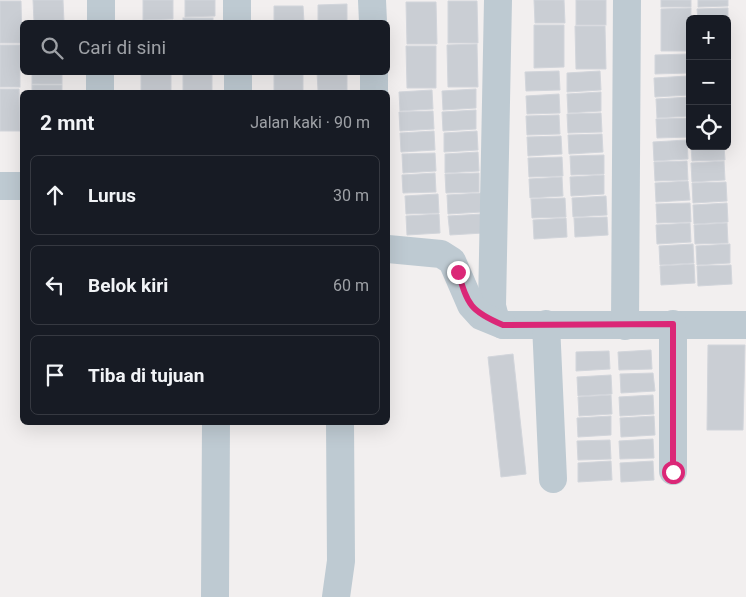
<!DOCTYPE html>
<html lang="id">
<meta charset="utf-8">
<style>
body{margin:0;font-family:Roboto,sans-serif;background:#20242c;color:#f1f3f6}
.controls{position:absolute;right:15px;top:15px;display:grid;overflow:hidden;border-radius:8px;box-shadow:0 5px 20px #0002}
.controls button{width:45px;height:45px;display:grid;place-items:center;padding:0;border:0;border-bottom:1px solid #363941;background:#171b24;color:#f1f3f6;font:25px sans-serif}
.stop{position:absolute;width:15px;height:15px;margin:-11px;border:4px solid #db2777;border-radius:50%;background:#fff}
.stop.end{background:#db2777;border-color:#fff;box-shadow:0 1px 5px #0008}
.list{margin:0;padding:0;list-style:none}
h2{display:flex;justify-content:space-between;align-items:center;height:65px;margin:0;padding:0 20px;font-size:21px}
h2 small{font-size:16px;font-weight:400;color:#9ea1a6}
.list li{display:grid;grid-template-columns:32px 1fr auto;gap:15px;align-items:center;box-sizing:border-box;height:80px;margin:0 10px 10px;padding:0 10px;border:1px solid #363941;border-radius:8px}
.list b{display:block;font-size:19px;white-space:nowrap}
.list em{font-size:16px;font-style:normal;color:#9ea1a6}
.icon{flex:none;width:28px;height:28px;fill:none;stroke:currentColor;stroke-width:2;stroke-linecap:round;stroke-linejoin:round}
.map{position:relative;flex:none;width:746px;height:597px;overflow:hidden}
.search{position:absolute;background:#171b24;box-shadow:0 5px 20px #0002;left:20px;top:20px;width:370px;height:55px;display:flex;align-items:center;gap:12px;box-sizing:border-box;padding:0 18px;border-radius:8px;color:#9ea1a6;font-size:19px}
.panel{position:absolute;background:#171b24;box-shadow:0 5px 20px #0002;left:20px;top:90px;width:370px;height:335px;border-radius:8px}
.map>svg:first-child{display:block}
.building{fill:#caced4;stroke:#d2d5db}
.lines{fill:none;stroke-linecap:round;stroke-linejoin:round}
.minor{stroke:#becad2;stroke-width:28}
.route{stroke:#db2777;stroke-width:6}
</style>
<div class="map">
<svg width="746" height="597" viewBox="0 0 746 597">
<rect width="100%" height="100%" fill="#f2efef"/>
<g class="building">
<path d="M33,0H63L64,22H34Z"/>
<path d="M143,0H173V19L143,20Z"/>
<path d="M185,0H215V16L185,17Z"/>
<path d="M534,0H564L565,23H535Z"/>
<rect x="576" y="0" width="30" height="25"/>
<rect x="661" y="0" width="30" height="7"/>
<path d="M698,0H728V6L698,7Z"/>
<path d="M0,1H21L22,43H0Z"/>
<path d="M448,1H477L478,43H448Z"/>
<path d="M406,2H436L437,44H407Z"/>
<path d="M347,4V22H318V5Z"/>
<path d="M274,6H303L304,22H274Z"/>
<path d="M691,8L690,51H661V9Z"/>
<path d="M728,8V51H727V19H698L697,9Z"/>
<rect x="183" y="18" width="30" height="4"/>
<rect x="141" y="21" width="30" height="1"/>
<path d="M534,25H564V67L534,68Z"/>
<path d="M575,26H605L606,69H576Z"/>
<path d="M477,44L478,87H448L447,45Z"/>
<rect x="0" y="45" width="20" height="42"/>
<path d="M406,46H436V88H407Z"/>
<path d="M688,54L689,73L655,74V55Z"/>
<path d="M559,71L560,90L526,91L525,72Z"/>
<path d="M600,71L601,90L567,92V73Z"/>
<rect x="32" y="72" width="30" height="12"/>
<rect x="141" y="72" width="30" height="20"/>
<rect x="183" y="72" width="29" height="20"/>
<rect x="274" y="72" width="29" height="20"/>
<path d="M317,72H347V90H318Z"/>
<path d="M688,76L689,95L655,97L654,78Z"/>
<rect x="32" y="85" width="30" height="7"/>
<path d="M0,89H19L20,131H0Z"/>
<path d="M476,89V108L443,110L442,91Z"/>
<path d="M432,90L433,109L400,111L399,92Z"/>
<path d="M601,92V111L568,113L567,94Z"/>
<path d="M559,94L560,113L527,114L526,96Z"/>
<path d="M690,97V116L657,118L656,99Z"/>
<path d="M476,110V129L443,131L442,112Z"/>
<path d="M433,111L434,129L400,131L399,112Z"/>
<path d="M601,113L602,132L568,133L567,114Z"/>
<path d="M559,115L560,134L527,135L526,116Z"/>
<path d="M690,118V137L657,138L656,119Z"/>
<path d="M434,131L435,150L401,152L400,133Z"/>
<path d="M477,131L478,150L444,152V133Z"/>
<path d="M602,134L603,152L569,154L568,135Z"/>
<path d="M561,136L562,154L528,156L527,137Z"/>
<path d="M687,140L688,159L654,161L653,142Z"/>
<path d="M691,146H724L725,160L692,161Z"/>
<path d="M478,152L479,171L445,173V154Z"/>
<path d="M435,153L436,171L403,173L402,154Z"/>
<path d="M604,155V174L571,175L570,156Z"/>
<path d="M562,157L563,176L529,177L528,158Z"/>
<path d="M687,161L688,180L655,181L654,162Z"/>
<path d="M724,161L725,180L692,182L691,163Z"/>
<path d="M435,173L436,192L403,193L402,175Z"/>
<path d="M479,173V192L446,193L445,174Z"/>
<path d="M604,175V194L571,196L570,177Z"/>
<path d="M562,177L563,196L530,198L529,179Z"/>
<path d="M688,181L690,200L656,202L655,183Z"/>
<path d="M726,182L727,201L693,203L692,183Z"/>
<path d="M481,193L482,212L448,214L447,195Z"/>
<path d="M438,194L439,213L406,214L405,196Z"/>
<path d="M606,196L607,215L573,217L572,198Z"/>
<path d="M565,198L566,217L532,218L531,199Z"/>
<path d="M690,203L691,222L657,223L656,204Z"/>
<path d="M727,203L728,222L694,224L693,205Z"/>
<path d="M439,214L440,233L407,235L406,216Z"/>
<path d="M482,214L483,233L450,235L448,216Z"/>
<path d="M607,217L608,235L575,237L574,218Z"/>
<path d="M566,218L567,237L534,239L533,220Z"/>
<path d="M690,223L691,242L657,244L656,225Z"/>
<path d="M727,223L728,243L695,244L694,225Z"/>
<path d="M693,244L694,263L660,265L659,246Z"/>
<path d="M730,244V263L697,265L696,246Z"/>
<path d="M694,264L695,283L661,285L660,266Z"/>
<path d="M731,265L732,284L698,286L697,266Z"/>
<path d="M708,345H745L743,430H707Z"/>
<path d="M651,350L652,369L619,370L618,352Z"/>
<path d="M609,351L610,369L576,371V352Z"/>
<path d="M513,354L526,474L501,477L488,357Z"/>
<path d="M653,373L655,391L621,393L620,374Z"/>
<path d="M611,375L612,394L578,396L577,377Z"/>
<path d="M611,395L612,414L579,416L578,397Z"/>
<path d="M653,395L654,414L620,416L619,397Z"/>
<path d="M611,416V435L578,437L577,418Z"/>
<path d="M654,416L655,435L621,437L620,418Z"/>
<path d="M653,439L654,458L620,459L619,441Z"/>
<path d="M610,440L611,459L578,460L577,441Z"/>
<path d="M611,461L612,480L578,482V463Z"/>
<path d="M653,461L654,480L621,482L620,463Z"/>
</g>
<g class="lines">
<g class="minor">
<path d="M237,0V22"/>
<path d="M372,0L373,22"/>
<path d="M498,0L492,306L495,318L503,325H746"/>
<path d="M101,22V0"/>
<path d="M238,72V92"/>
<path d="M374,72V92"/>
<path d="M100,92V72"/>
<path d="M0,186H22"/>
<path d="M388,249L441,254L452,261L471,305L481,316L503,325"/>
<path d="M546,324L553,479"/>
<path d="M673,324V471"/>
<path d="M625,326L627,0"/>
<path d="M215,597L216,422"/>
<path d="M336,597L341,561L340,422"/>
</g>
</g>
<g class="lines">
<path class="route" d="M458,272C468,305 470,311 503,325L673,324V472"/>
</g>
</svg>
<div class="controls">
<button>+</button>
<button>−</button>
<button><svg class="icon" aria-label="locate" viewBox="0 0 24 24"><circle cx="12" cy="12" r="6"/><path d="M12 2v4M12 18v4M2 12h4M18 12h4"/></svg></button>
</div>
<div class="stop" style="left:673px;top:472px"></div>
<div class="stop end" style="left:458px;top:272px"></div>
<div class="search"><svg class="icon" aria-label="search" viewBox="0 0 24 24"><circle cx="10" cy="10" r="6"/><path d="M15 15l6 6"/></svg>Cari di sini</div>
<section class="panel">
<h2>2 mnt<small>Jalan kaki · 90 m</small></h2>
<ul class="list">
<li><svg class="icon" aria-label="ahead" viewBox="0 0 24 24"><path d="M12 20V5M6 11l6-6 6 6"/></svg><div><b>Lurus</b></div><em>30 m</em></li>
<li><svg class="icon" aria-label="left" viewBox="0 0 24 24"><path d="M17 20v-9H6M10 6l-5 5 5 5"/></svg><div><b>Belok kiri</b></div><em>60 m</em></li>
<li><svg class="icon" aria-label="arrive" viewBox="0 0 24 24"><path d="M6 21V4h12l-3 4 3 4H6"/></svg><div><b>Tiba di tujuan</b></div></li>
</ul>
</section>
</div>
